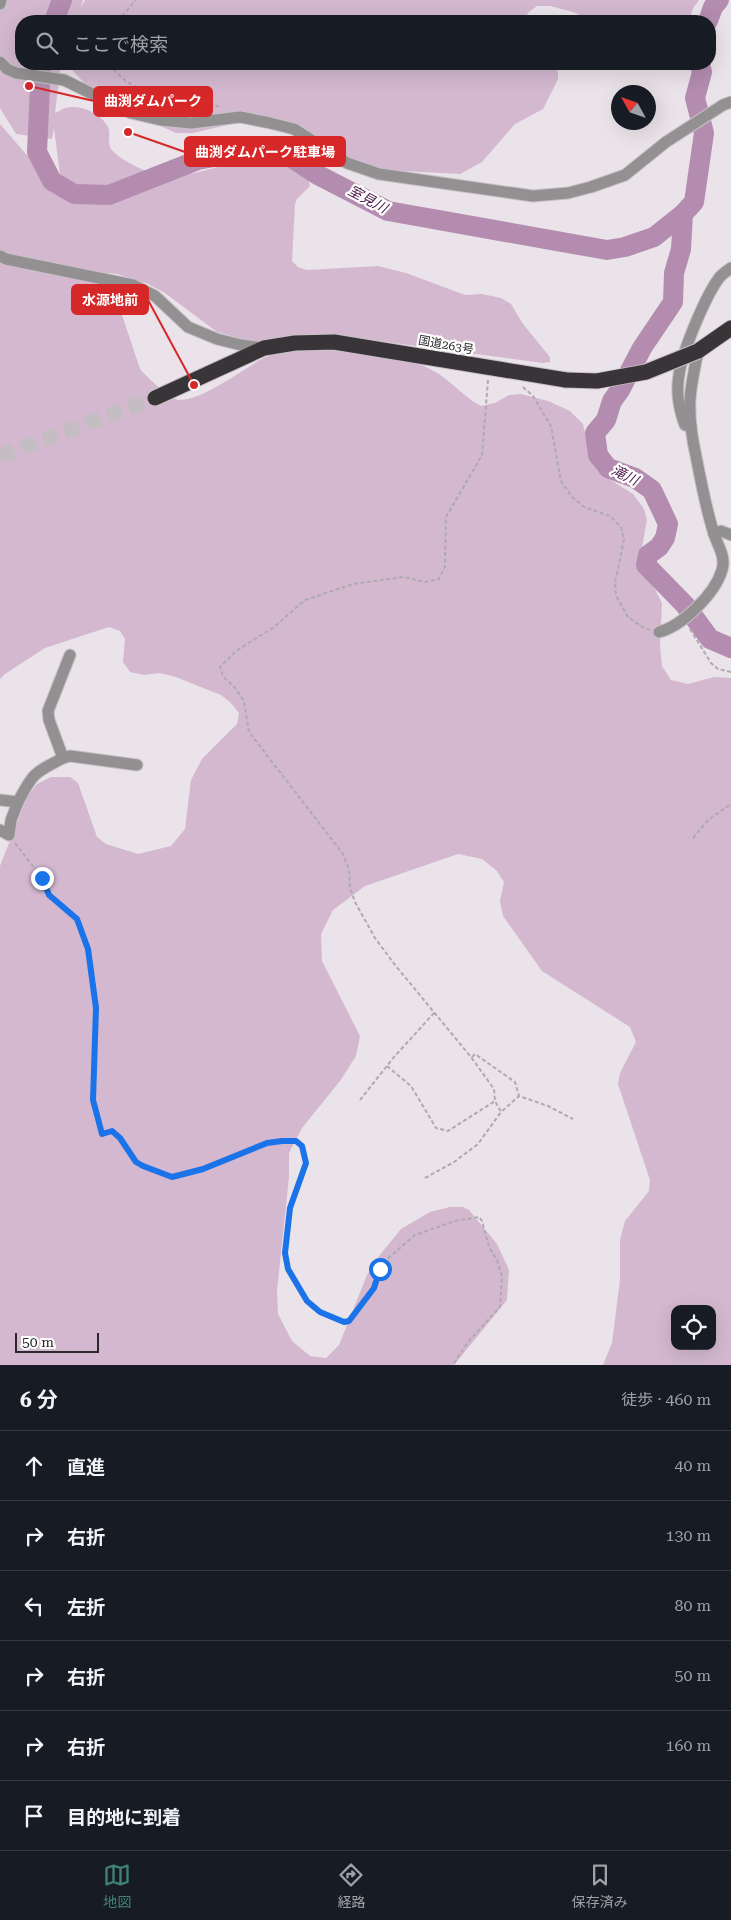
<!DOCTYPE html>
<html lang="ja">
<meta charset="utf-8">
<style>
body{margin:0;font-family:"Roboto Serif","Noto Sans JP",serif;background:#20242c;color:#f1f3f6}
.controls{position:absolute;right:15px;bottom:15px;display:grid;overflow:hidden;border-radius:10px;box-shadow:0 5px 20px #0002}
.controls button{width:45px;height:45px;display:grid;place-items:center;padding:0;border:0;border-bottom:1px solid #363941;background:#171b24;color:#f1f3f6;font:25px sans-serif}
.compass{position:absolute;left:611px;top:85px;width:45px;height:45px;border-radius:50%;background:#171b24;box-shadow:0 5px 20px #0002;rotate:310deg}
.scale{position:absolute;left:15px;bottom:12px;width:84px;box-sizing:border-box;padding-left:5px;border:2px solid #2a282a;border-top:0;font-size:14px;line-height:18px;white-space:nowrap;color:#2a282a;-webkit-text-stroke:4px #fff;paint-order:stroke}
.stop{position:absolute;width:15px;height:15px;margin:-11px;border:4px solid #1a73e8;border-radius:50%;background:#fff}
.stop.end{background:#1a73e8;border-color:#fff;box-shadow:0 1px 5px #0008}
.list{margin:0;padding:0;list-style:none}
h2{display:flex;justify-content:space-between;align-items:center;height:65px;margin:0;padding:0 20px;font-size:21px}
h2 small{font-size:16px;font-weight:400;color:#9ea1a6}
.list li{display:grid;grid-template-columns:32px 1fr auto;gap:15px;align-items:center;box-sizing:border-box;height:70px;padding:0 20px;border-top:1px solid #363941}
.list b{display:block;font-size:19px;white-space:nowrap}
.list em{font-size:16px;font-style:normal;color:#9ea1a6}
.icon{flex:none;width:28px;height:28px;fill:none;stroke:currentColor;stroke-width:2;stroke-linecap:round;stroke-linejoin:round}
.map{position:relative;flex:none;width:731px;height:1365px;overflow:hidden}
.search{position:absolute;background:#171b24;box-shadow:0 5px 20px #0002;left:15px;right:15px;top:15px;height:55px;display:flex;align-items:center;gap:12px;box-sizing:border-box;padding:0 18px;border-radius:20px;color:#9ea1a6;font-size:19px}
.sheet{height:485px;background:#171b24}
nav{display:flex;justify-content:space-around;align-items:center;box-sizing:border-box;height:70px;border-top:1px solid #363941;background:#171b24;font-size:14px;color:#9ea1a6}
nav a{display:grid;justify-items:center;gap:2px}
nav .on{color:#408376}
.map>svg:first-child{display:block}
.green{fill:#d3b8d0;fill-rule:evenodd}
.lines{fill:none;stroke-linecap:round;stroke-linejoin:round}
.river{stroke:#b38caf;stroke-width:20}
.highway-tunnel{stroke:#c4bec3;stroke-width:15;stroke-dasharray:15 8;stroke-linecap:butt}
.street-casing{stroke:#c7c1c7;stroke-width:13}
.highway-casing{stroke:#c7c1c7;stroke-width:17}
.path{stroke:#afaaaf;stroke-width:2;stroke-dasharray:4 2.5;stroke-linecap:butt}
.street{stroke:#939092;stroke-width:11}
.highway{stroke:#393438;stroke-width:15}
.highway-bridge-casing{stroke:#c7c1c7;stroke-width:17;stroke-linecap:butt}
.highway-bridge{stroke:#393438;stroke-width:15}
.route{stroke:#1a73e8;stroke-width:6}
.labels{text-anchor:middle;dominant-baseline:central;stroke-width:4.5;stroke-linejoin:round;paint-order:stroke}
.street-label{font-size:12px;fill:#2a282a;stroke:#fff}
.water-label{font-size:14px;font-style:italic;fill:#51204f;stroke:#fff}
.leader{fill:none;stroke:#d62828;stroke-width:2}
.callout-dot{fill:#d62828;stroke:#fff;stroke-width:2}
.callout{fill:#d62828;stroke:#d62828;stroke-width:2}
.callout-label{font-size:14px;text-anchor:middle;font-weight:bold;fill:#fff}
</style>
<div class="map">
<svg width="731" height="1365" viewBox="0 0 731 1365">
<rect width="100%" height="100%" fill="#eae3e9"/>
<g class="green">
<path d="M0,0H83L81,7L85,0H699L693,8L689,21H593L573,12L550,6H537L529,12L525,18L526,21H21V64H61L55,113C58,112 62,109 65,108C80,104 101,113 108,127C111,133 107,142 111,149C118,158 139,169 150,172C191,186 236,152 274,160C286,163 298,172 308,179L310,186L297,199L295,204L292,261L298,267L307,270L378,266L406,273L465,295L482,294L501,298L511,304L523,324L550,357V362L543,363L342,336L253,342L217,332L165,293L148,284L117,274L108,273L140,369C147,377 166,395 175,399C196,406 244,368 264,358C281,349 305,349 324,349C353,349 407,356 432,370C450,379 463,397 481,406L495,403L509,395L521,394L548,401L570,411L583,424L591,461L598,472L633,494L644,509L647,520L642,547V564L662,603L660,646L662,666L671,680L688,684L714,677L731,678V1365H603L612,1343L620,1280V1240L625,1221L649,1191L650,1180L618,1084L620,1073L636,1042L630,1027L542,971L503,916L500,901L504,882L497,871L482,859L458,854L365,886L333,910L321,934L322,961L360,1036L356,1056L340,1081L302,1128L289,1153V1177L277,1291L278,1314L292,1341L310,1356L326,1358L339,1345L367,1275L379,1256L401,1229L430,1212L450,1207H463L469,1210L497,1244L509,1270L507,1300L454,1365H0V866L27,797L37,784L51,777H70L78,783L97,837L106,844L138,854L171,846L185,829L191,780L202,759L237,724L239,713L230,702L221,695L173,676L159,673L144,675L130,672L123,662L125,639L120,631L109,627L45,648L5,674L0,679V124L63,197L54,128L52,139L16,134L0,108ZM675,1309H712V1346H675Z"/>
<path d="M71,64H552L558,72V79L543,109L515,124L482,162L460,174L383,170L332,153L295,126L253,119L193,133H176L108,103L86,85L73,71Z"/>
</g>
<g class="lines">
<g class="river">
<path d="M54,21L62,0"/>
<path d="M708,21L713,7L719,0"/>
<path d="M41,64L37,152L52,181L74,194L109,195L198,160L239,152L284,153L318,175L388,211L607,250L625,247L654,237L683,214L694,202L704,133L695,98L702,72L700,64"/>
<path d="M683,214L681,249L674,273L673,302L642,348L620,390L612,401L606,420L595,433L598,455L608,468L635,478L652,490L668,524L665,538L659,547L648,555L646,565L685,605L710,639L731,648"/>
</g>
<path class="highway-tunnel" d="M0,456L155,398"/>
<defs>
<g id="street">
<path d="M0,4L1,0"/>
<path d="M0,62L7,69L16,73L64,80L131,113L161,120L191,123L240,117L270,123L294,129L347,163L379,174L533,196L568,193L591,187L625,175L666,142L723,105L731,102"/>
<path d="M0,256L6,259L133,285L155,296L188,327L217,339L241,345L264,348"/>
<path d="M691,426L685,425C679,410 676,391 679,375C682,352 705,297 719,278C722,274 727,271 731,268"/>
<path d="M714,534L721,531L731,535"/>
<path d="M659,632C682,626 715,594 722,570C726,557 718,546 714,534C706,509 701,482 696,456C692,438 689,418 690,400C691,383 695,367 698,351"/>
<path d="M63,758L70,756L137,765"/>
<path d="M0,800L18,802C33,773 34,773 63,758L49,720L48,711L70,655"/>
<path d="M0,830L9,835L11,820L18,802"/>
</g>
<g id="highway">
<path d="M698,351L731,328"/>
<path d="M155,398L264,348L295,343L334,342L566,380"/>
</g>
</defs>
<use href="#street" class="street-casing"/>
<use href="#highway" class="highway-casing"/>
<g class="path">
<path d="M118,21L136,0"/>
<path d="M110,64C133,100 184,98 221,107"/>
<path d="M488,380L482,455L446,517L445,566L439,579L425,582L404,577L353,584L305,600L274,627L236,651L220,667L223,676L236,689L244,701L249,732L343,854L349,869L350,888L355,902L375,938L395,965L471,1057L494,1089L495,1101L501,1112L519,1096L548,1106L573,1119"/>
<path d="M523,387L533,396L551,426L561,481L572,497L584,507L610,516L621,527L624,540L615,582L616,596L628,617L644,628L650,630"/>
<path d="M690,629L711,663L718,669L731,672"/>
<path d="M693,838L708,820L731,804"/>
<path d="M15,843L42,878L49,895L77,919L88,949L96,1009L93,1100L102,1134L111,1131L120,1137L136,1162L143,1167L172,1177L203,1169L267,1143L281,1141H296L302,1146L305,1163L291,1208L285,1253L288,1269L307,1301L320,1312L344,1323L349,1321L374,1288L385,1261L415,1235L455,1221L479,1217L482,1221L489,1247L497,1260L502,1276L500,1307L468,1342L453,1365"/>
<path d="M472,1057L475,1054L515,1082L519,1096"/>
<path d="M387,1066L411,1086L436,1128L448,1131L495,1101"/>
<path d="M360,1100L394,1057L435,1012"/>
<path d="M425,1178L454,1162L478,1144L501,1112"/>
</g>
<use href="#street" class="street"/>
<use href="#highway" class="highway"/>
<defs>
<path id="highway-bridge" d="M566,380L597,381L646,372L698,351"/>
</defs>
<use href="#highway-bridge" class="highway-bridge-casing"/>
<use href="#highway-bridge" class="highway-bridge"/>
</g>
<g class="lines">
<path class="route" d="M42,878L49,895L77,919L88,949L96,1008L93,1100L102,1134L112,1131L120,1138L136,1162L143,1166L172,1177L203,1169L267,1143L282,1141H296L302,1146L306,1163L290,1208L285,1253L288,1269L307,1301L320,1312L344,1322L349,1321L374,1288L380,1269"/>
</g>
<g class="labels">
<g class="street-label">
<text transform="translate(446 345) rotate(10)">国道263号</text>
</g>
<g class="water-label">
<text transform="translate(368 199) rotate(28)">室見川</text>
<text transform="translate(625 475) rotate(26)">滝川</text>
</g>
</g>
<path class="leader" d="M29 86L94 101M128 132L185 152M194 385L148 300"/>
<g class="callout-dot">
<circle cx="29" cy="86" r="5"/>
<circle cx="128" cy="132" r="5"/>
<circle cx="194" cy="385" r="5"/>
</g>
<g class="callout">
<rect x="94" y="87" width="118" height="29" rx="5"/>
<rect x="185" y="137" width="160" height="29" rx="5"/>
<rect x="72" y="285" width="76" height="29" rx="5"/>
</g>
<g class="callout-label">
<text x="153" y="106">曲渕ダムパーク</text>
<text x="265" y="157">曲渕ダムパーク駐車場</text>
<text x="110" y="305">水源地前</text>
</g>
</svg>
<div class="controls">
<button><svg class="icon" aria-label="locate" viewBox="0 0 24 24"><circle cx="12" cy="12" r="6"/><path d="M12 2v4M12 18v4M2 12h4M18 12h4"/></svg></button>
</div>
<svg class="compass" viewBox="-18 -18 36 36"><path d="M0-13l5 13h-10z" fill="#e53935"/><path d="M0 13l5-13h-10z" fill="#9ea1a6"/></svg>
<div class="scale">50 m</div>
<div class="stop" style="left:380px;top:1269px"></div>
<div class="stop end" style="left:42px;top:878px"></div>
<div class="search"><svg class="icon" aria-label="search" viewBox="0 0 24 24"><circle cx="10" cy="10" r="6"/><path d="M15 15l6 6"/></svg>ここで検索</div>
</div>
<section class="sheet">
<h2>6 分<small>徒歩 · 460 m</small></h2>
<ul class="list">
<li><svg class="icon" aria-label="ahead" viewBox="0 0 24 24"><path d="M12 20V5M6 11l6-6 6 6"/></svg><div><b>直進</b></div><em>40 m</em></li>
<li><svg class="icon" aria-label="right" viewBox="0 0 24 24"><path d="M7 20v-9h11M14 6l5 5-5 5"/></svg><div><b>右折</b></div><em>130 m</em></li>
<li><svg class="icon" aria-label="left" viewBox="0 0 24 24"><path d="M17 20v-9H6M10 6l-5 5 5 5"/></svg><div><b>左折</b></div><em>80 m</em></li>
<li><svg class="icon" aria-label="right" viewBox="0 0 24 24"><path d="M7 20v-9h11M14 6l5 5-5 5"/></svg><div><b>右折</b></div><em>50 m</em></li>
<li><svg class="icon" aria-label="right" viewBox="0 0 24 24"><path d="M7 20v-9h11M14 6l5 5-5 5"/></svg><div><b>右折</b></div><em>160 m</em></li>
<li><svg class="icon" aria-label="arrive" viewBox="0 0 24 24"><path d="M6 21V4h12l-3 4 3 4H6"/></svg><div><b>目的地に到着</b></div></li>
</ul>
</section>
<nav>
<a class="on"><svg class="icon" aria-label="map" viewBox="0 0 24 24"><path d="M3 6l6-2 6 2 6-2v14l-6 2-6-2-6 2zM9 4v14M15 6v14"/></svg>地図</a>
<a><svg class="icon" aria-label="directions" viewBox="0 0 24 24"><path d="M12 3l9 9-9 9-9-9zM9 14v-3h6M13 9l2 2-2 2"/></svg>経路</a>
<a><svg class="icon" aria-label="saved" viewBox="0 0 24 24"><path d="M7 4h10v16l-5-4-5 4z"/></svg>保存済み</a>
</nav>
